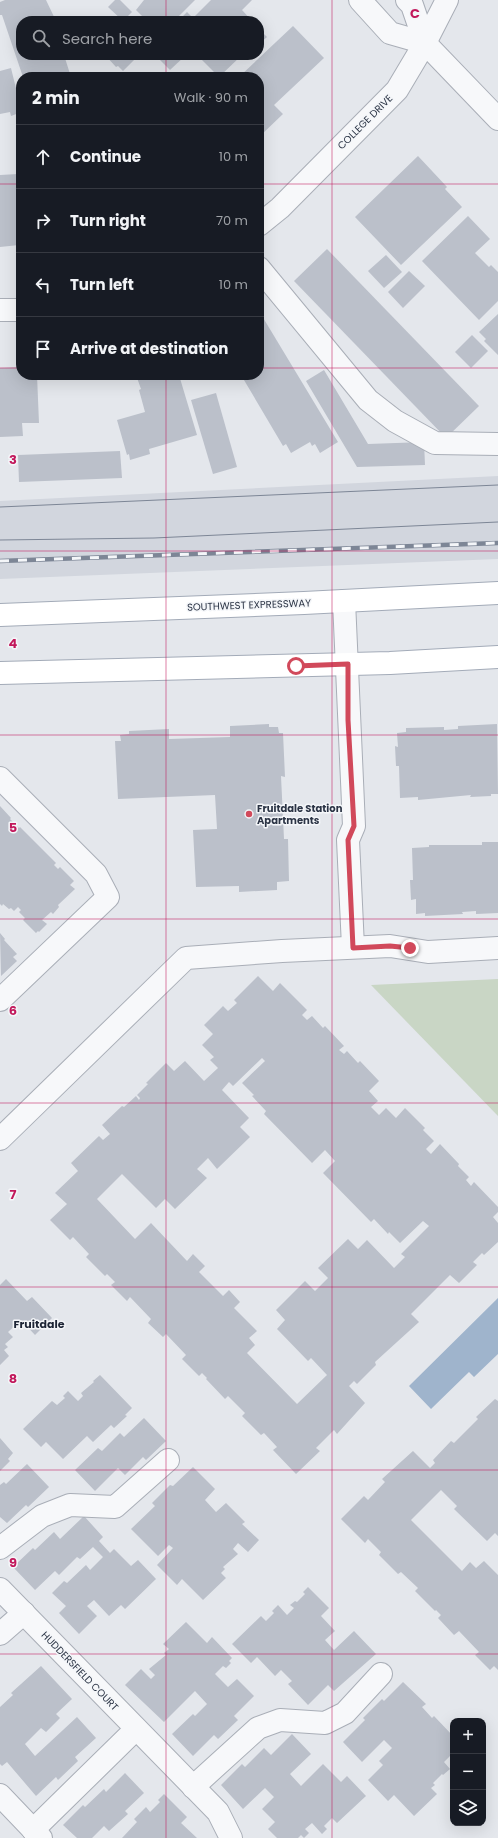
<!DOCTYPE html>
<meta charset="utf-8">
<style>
body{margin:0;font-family:Poppins,sans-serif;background:#242831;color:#f1f3f6}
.controls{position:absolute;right:12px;bottom:12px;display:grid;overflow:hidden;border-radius:8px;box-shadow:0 4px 16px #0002}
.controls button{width:36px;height:36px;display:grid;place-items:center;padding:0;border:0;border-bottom:1px solid #363941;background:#171b24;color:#f1f3f6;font:20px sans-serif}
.stop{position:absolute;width:12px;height:12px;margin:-9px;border:3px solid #d1495b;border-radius:50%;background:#fff}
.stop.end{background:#d1495b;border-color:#fff;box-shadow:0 1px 4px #0008}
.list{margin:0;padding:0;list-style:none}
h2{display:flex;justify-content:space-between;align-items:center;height:52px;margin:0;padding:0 16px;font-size:17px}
h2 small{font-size:13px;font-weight:400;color:#9ea1a6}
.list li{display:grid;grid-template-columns:26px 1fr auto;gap:12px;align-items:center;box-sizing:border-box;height:64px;padding:0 16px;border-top:1px solid #363941}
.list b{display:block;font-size:15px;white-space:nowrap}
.list em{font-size:13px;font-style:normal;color:#9ea1a6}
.icon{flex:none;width:22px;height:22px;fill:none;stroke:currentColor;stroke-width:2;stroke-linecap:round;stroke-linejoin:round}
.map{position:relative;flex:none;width:498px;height:1838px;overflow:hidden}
.search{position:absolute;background:#171b24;box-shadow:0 4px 16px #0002;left:16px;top:16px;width:248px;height:44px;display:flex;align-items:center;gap:10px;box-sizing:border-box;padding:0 14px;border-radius:16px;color:#9ea1a6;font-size:15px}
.panel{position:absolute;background:#171b24;box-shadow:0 4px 16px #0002;left:16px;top:72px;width:248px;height:308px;border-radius:16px}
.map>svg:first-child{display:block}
.built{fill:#d2d6de}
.green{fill:#c9d6c5}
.water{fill:#9fb4cc}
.building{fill:#bbc0ca;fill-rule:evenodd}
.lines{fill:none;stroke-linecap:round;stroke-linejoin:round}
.minor-casing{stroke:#a9aeb7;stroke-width:24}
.major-casing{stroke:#a3abb8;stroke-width:24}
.minor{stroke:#f7f8fa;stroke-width:22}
.major{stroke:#fff;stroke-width:22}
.tram{stroke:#7d8696;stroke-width:1}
.rail-casing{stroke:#7d8696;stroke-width:4.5}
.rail{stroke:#f4f6f9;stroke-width:3;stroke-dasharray:9;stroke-linecap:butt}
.route{stroke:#d1495b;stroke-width:5}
.grid{fill:none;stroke:#c2185b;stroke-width:1;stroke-opacity:0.55}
.poi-dot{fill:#d1495b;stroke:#f4f6f9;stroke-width:1.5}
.labels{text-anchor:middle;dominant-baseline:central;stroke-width:3;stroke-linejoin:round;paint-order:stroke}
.street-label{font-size:10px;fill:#2b3445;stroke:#f4f6f9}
.poi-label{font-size:10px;font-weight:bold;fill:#2b3445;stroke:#f4f6f9;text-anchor:start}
.neighbourhood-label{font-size:11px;font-weight:bold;fill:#1d2536;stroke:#f4f6f9}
.grid-label{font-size:13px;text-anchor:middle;font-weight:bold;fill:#c2185b;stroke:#f4f6f9;stroke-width:3;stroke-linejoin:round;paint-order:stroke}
</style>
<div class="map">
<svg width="498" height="1838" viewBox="0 0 498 1838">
<rect width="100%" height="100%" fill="#e4e7ec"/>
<path class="built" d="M498,476V559L0,579V501Z"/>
<path class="green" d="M498,979V1116L371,985Z"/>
<path class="water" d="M498,1298V1354L474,1377L469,1372L431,1409L409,1386Z"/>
<g class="building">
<path d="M5,0H46L56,21H21V55H64L71,77H23L2,15H0V2Z"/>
<path d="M115,0H120L132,12L123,21L108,7Z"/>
<path d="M144,0H195L174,21H147L136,10Z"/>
<path d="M211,0H252L242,10L252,21H178L187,12L193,18Z"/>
<path d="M293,26L324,58L274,105L283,114L259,137V77H239Z"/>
<path d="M259,29L267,37L259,44Z"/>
<path d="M105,55H131L135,59L123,71L118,66L116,67Z"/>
<path d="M155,55H186L170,70Z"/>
<path d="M197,55H242L219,77Z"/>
<path d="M11,68L21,109L18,110L19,113L11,116L10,112L0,114V71Z"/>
<path d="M418,156L447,187L445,189L462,207L401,265L355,217Z"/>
<path d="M18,174L21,239L19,240V245L0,247V175Z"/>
<path d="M468,216L490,239L475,253L489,267L491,265L498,272V301L479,320L422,261Z"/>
<path d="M327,249L479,406L446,438L294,281Z"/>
<path d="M386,255L402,272L384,288L368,271Z"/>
<path d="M409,271L425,286L403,308L388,292Z"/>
<path d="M259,311L338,442L320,453L315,444L312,446L310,442L291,453L286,444L283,446L241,375H259Z"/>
<path d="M498,314V355L484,341L486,339L479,332Z"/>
<path d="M472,335L488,351L471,368L455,352Z"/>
<path d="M21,367V375H37L39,423H22L23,436L0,437V368Z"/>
<path d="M324,370L368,444L424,442L425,465L357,467L306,381Z"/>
<path d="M136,375H179L197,435L149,449L150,454L130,460L129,454L127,455L117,420L145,412L139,390L141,389Z"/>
<path d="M216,393L237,467L213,474L191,400Z"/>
<path d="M120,451L122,478L19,482L18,455Z"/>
<path d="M269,724V727H278L279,733H283L285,777L281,776L284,839H288L289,881L277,882V890L239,892V886L196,887L193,830L217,829L215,795L118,799L115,741H121L120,735L129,734V731L169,729V739L230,737V726Z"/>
<path d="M497,724L498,794H491V796L470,797L471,795L418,800V797L400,798L399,766H396L395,746L398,747L397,733L406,732V728L444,727V730L458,729V726Z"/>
<path d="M0,806L11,818L10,819L19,828L20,827L56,863L54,865L58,869L60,867L74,881L70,885L75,889L58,905L59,907L53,914L51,912L42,920L47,924L39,932L38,931L36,933L23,920L25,918L19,912L21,910L18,907L14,911L11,908L9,909L3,904L2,906L0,904Z"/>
<path d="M482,842H498V913L476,914V911L462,912L463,914L425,916V913L416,914V899L411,900L410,880H413L412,848L429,847V845H482Z"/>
<path d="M0,933L5,939L4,940L17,954L13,957L17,961L1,976Z"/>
<path d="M258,976L273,991L280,983L307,1010L302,1015L307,1020L312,1016L323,1028L325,1026L344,1046L339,1050L344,1054L347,1051L358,1063L360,1061L379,1081L369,1091L378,1101L371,1107L379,1115L386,1108L396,1118L405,1108L425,1128L423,1130L434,1141L426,1149L431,1154L440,1144L459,1164L458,1166L469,1177L466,1180L471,1186L474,1182L498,1207V1212L493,1217L498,1223V1242L484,1255L482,1253L473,1262L477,1265L459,1283L450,1275L411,1314L419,1322L375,1362L376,1365L357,1384L354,1381L349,1386L365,1403L337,1434L334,1430L316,1448L320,1451L296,1474L273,1450L277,1447L264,1433L261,1435L242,1416L245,1413L228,1396L225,1399L206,1379L207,1378L202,1373L199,1376L182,1359L186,1355L166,1334L163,1337L148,1323L151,1319L130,1297L127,1301L111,1285L115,1282L107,1274L105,1276L86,1257L89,1254L73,1237L70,1240L50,1220L67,1204L55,1193L78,1171L71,1163L99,1136L103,1140L110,1134L102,1125L122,1106L124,1107L136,1096L139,1100L140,1098L137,1095L148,1084L146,1083L166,1063L174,1071L185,1061L204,1081L218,1068L210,1060L214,1057L202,1045L213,1034L204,1025L223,1006L228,1011L237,1003L234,1000ZM262,1058L265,1061L242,1083L254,1095L252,1096L266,1111L264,1114L312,1163L325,1150L335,1161L323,1173L371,1222L374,1219L388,1234L389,1232L400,1243L423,1221L429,1226L401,1254L405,1257L394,1268L367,1240L358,1249L348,1239L318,1268L328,1278L315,1291L305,1281L276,1310L285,1320L277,1329L308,1361L311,1358L327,1375L297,1404L247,1353L255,1345L249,1338L257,1331L234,1308L240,1302L229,1290L223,1296L199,1272L205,1266L193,1254L187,1261L151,1223L135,1239L97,1199L122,1174L156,1208L165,1199L175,1209L207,1178L197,1169L208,1158L217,1169L250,1137L240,1127L249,1118L222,1090L229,1082L233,1086Z"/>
<path d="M6,1279L27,1301L32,1297L52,1318L35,1335L21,1320L8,1332L13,1337L5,1344L8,1347L4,1350L9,1356L0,1365V1285Z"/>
<path d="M100,1375L132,1408L125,1415L127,1416L114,1428L111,1425L93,1442L87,1436L63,1459L46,1442L41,1447L23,1429L52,1401L57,1405L65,1398L63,1396L68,1391L78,1401L83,1396L81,1393L94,1382L93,1381Z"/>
<path d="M495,1399L498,1401V1536L495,1533L487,1541L454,1509L457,1506L441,1490L411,1520L462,1571L470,1562L476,1568L484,1561L498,1575V1670L494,1666L490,1670L475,1655L479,1652L459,1631L454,1635L438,1618L441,1615L436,1610L435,1611L415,1591L418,1588L401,1572L398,1574L379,1555L381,1552L368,1539L365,1543L341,1519L364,1496L368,1500L385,1482L382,1479L413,1451L430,1468L435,1463L433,1460L451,1441L454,1443L478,1419L476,1417Z"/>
<path d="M144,1418L166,1441L146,1460L143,1457L125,1475L118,1468L95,1491L75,1470L98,1448L102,1451L120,1433L124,1437Z"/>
<path d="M0,1438L13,1453L8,1459L10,1461L0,1471Z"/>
<path d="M27,1464L49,1487L28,1507L26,1505L7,1523L0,1517V1485L4,1482L6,1484Z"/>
<path d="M193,1467L215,1489L205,1500L216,1512L226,1503L245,1522L242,1524L259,1540L248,1552L238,1543L233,1549L238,1554L223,1567L225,1569L221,1573L226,1578L203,1600L182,1579L177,1585L157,1565L173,1548L169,1545L158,1556L131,1529L155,1506L152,1503L170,1485L173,1486Z"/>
<path d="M84,1516L103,1537L99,1541L110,1553L114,1549L131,1566L138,1560L156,1579L125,1609L121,1605L109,1616L94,1600L87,1606L97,1616L79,1634L59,1613L66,1606L52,1593L64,1581L67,1583L86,1565L90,1570L103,1557L93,1547L80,1559L77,1557L59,1575L55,1571L35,1590L13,1567L33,1548L35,1550L54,1532L60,1539Z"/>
<path d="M308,1587L329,1608L321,1616L335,1631L325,1640L334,1650L354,1631L376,1654L334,1691L328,1685L308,1705L288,1684L292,1681L281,1670L275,1676L257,1657L251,1663L232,1644L261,1616L266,1621L274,1613L272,1611L278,1605L287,1615L294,1608L290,1605L295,1601L297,1602L305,1594L303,1592Z"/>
<path d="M186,1622L207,1643L212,1637L232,1658L229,1661L231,1663L226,1668L223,1666L215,1674L228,1687L237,1679L254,1696L234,1716L238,1720L218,1739L214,1735L193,1756L172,1734L193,1714L195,1716L207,1704L195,1691L164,1722L125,1685L141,1669L151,1679L155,1675L149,1669L166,1655L164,1653L169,1649L163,1644Z"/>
<path d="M41,1666L72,1699L56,1714L60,1718L46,1732L41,1728L25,1744L35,1756L77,1717L96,1738L75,1757L78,1761L58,1780L56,1777L36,1796L7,1762L2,1766L0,1764V1707L13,1695L11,1693Z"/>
<path d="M403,1682L426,1704L422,1707L432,1718L434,1716L453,1736V1760L450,1756L444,1762L450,1769L443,1775L442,1774L433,1783L435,1785L431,1788L437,1794L414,1816L394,1795L388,1801L368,1780L383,1765L379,1761L392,1748L384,1740L362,1762L343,1742L365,1720L363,1718L382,1699L384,1701Z"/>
<path d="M292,1734L311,1754L290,1774L301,1786L323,1764L341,1782L347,1776L366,1796L337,1823L332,1818L324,1826L327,1829L322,1834L312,1823L305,1829L309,1833L304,1838L301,1835L298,1838H277L268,1829L275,1822L262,1809L274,1797L265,1788L243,1809L221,1785L242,1764L245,1767L264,1748L271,1755Z"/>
<path d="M125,1773L144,1793L125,1811L128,1814L109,1831L104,1826L92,1838H77L63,1825L83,1805L85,1807L104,1789L106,1792Z"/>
<path d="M164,1794L187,1817L181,1823L197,1838H122L137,1822L134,1819L146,1807L150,1812L160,1802L158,1800Z"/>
</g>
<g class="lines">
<defs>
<g id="minor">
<path d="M360,0L390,33L425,43"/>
<path d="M407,0L412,5L425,43L498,119"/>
<path d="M259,225L280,208L397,90L425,43L447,0"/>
<path d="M259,268L368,400L395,421L435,443L498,444"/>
<path d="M0,310H21"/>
<path d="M344,601L354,826L348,840L353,947"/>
<path d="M0,778L96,874L108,897L0,1000"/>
<path d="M0,1139L186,958L282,951L390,946L428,952L498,948"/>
<path d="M0,1548L42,1516L70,1505L115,1507L168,1460"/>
<path d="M0,1589L218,1812L231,1838"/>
<path d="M0,1634L24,1613"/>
<path d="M193,1787L258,1728L280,1720L325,1723L345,1713L381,1674"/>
<path d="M0,1795L41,1838"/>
<path d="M33,1830L136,1729"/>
</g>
<g id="major">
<path d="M0,615L304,603L498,593"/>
<path d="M0,673L390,663L498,657"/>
</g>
</defs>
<use href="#minor" class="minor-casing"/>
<use href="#major" class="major-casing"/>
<use href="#minor" class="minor"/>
<use href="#major" class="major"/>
<g class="tram">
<path d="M0,507L498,485"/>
<path d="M0,540L154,538L498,522"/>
</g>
<defs>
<path id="rail" d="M0,561L498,543"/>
</defs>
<use href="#rail" class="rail-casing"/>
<use href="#rail" class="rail"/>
</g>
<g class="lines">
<path class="route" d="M296,666L348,664V720L354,826L348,840L353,948L390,946L410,948"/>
</g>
<path class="grid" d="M166,0V21M332,0V1838M166,55V77M0,184H21M259,184H498M0,368H21M259,368H498M166,375V1838M0,551H498M0,735H498M0,919H498M0,1103H498M0,1287H498M0,1470H498M0,1654H498"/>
<circle class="poi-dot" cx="249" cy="814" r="4"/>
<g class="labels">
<g class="street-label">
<text transform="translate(365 122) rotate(-45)">COLLEGE DRIVE</text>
<text transform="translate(249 605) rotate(-2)">SOUTHWEST EXPRESSWAY</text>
<text transform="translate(80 1671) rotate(46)">HUDDERSFIELD COURT</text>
</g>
<g class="poi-label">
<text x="257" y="808">Fruitdale Station<tspan x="257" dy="12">Apartments</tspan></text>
</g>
<g class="neighbourhood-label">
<text x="39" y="1324">Fruitdale</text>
</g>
</g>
<g class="grid-label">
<text x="415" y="18">C</text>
<text x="13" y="464">3</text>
<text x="13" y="648">4</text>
<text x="13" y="832">5</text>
<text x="13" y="1015">6</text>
<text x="13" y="1199">7</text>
<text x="13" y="1383">8</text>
<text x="13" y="1567">9</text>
</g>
</svg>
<div class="controls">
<button>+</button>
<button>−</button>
<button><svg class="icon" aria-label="layers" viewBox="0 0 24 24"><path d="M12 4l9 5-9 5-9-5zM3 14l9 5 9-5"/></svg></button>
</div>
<div class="stop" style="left:296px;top:666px"></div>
<div class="stop end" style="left:410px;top:948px"></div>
<div class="search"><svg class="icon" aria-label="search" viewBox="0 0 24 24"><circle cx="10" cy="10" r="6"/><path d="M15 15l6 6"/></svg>Search here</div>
<section class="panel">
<h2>2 min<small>Walk · 90 m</small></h2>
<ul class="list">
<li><svg class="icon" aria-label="ahead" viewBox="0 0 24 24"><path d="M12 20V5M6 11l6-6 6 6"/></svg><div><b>Continue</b></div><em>10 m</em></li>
<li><svg class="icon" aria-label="right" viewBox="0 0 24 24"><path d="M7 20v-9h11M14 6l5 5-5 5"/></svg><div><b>Turn right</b></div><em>70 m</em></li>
<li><svg class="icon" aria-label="left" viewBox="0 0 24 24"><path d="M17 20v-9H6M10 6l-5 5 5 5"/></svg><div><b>Turn left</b></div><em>10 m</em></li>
<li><svg class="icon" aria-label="arrive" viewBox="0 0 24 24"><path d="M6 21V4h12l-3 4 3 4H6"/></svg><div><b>Arrive at destination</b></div></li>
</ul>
</section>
</div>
